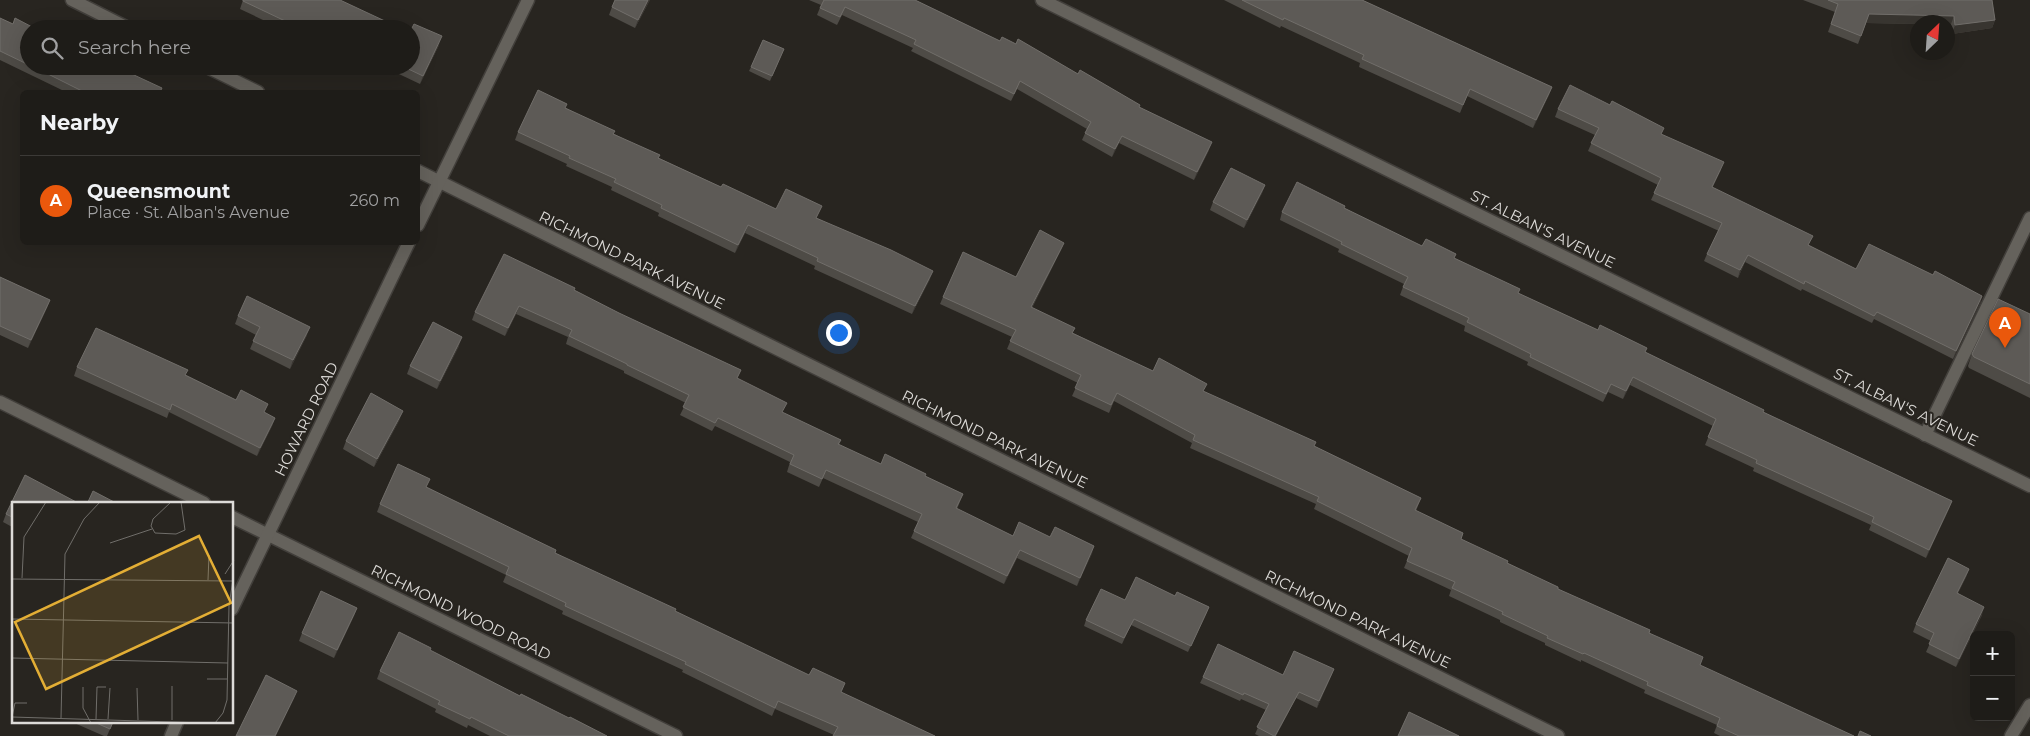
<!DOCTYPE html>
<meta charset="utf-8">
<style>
body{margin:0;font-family:Montserrat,sans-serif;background:#2b2925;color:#f1f3f6}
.controls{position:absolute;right:15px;bottom:15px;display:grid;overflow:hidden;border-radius:8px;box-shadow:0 5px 20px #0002}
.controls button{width:45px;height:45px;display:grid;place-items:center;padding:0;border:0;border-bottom:1px solid #3c3a37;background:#1e1c18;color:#f1f3f6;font:25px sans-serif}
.compass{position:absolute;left:1910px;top:15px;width:45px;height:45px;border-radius:50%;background:#1e1c18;box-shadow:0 5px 20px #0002;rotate:25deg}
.you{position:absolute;left:838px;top:332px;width:18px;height:18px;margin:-12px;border:4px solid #fff;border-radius:50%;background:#1a73e8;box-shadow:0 0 0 8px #1a73e833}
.badge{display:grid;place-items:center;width:32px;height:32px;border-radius:50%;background:#ea580c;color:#fff;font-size:16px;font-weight:700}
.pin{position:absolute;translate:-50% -41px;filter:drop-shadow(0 1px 2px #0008)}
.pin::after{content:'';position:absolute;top:26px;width:18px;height:15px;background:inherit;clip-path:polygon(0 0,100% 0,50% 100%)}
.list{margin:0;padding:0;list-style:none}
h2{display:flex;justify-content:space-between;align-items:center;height:65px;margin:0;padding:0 20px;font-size:21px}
h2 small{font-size:16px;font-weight:400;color:#a1a1a2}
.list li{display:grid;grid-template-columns:32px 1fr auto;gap:15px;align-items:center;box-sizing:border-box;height:90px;padding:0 20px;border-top:1px solid #3c3a37}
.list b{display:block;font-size:19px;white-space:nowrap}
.list p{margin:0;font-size:16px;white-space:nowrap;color:#a1a1a2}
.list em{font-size:16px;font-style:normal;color:#a1a1a2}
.icon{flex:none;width:28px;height:28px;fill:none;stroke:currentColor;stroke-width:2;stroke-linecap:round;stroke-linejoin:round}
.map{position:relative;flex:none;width:2030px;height:736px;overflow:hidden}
.search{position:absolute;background:#1e1c18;box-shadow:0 5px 20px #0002;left:20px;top:20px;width:400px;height:55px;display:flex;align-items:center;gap:12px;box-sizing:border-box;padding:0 18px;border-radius:28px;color:#a1a1a2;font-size:19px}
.panel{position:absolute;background:#1e1c18;box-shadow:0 5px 20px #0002;left:20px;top:90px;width:400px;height:155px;border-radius:8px}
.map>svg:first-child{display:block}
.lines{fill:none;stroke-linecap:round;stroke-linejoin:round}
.service-casing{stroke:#423f3b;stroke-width:15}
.minor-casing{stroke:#423f3b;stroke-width:15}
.service{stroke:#65625c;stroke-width:12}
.minor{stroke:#65625c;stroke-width:12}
.wall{fill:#4e4b46}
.shaded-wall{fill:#383530}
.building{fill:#5d5a56;stroke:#716e6a}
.labels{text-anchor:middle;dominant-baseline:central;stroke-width:4;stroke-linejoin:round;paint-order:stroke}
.street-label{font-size:15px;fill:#dddbd8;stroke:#282520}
.inset-road{fill:none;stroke:#706e6a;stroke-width:1}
.view{fill:#e3ae35;fill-opacity:0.15;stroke:#e3ae35;stroke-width:2.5}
.inset-edge{fill:none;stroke:#dddbd8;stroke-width:2.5}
</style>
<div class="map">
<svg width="2030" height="736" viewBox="0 0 2030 736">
<rect width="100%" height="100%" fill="#282520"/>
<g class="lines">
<defs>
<path id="service" d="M1925,435L2030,218"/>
<g id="minor">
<path d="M72,0L130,29"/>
<path d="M1042,0L2030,486"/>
<path d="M205,66L258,92"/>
<path d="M418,171L1558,736"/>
<path d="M418,225L528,0"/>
<path d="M0,402L204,503"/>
<path d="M232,517L676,736"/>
<path d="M232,609L409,242"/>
<path d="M171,736L177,722"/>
<path d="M2011,736L2030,705"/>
</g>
</defs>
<use href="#service" class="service-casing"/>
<use href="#minor" class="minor-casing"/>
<use href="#service" class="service"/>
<use href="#minor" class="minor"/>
</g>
<g class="wall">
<path d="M243,0L402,29H282L240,9Z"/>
<path d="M650,0L635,28L609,15L612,7Z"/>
<path d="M809,0H915L1000,41L1078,74L1139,107L1209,150L1194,180L1119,143L1112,157L1082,140L1087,129L1017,89L1011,101L911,51L913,48L842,15L837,25L817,15L821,5Z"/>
<path d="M1224,0H1362L1552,87L1549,95L1533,128L1467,96L1460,113L1359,67L1360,63L1281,26L1280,28Z"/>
<path d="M1803,0H1992L1995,20L1992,28L1952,34L1951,24H1948V22H1918V24L1866,23L1858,44L1828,32L1835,12Z"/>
<path d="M0,18L13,24L29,29V66H120L119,68L160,92H66L0,60Z"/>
<path d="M439,45L420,84L382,66H411Z"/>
<path d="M784,49L770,81L749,71L751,67Z"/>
<path d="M355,66H369L367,72Z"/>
<path d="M566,108L659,158L721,187L776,209L817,218L930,279L912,314L814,269L815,266L745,233L735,253L658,216L659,213L611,190L612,187L566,166L567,164L515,140L518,132Z"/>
<path d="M1558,109L1661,135L1721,170L1712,188L1809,245L1856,269L1933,275L1982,296L1980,304L1953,359L1874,319L1872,323L1802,289L1801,291L1745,262L1738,278L1704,261L1707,254L1719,231L1651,200L1658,185L1588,151L1595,135L1555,117Z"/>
<path d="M1265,185L1262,193L1244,228L1210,210L1213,202Z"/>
<path d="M1344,208L1422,246L1456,254L1454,258L1518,293L1645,352L1763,412L1952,501L1949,509L1926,558L1869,530L1871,525L1753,471L1754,468L1705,445L1713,426L1630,385L1623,399L1608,392L1603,402L1527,365L1528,362L1464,331L1465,326L1400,295L1404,284L1338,252L1339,249L1280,220L1282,212Z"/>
<path d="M1064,243L1061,250L1032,308L1073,333L1153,371L1204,392L1314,446L1421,498L1416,511L1463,533L1461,539L1558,589L1649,633L1700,666L1854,736H1720L1714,733L1717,725L1644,693L1645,690L1581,660V662L1545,645V643L1500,622V620L1449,596L1451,590L1404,568L1409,556L1314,509L1316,504L1190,448L1192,443L1114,401L1109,413L1072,396L1078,383L1007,349L1012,337L940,304L943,297L1016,277Z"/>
<path d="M0,277L50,300L47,308L28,348L0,335Z"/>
<path d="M574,290L737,379L783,413L841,440L839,445L881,464L925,476L963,494L957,509L1013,536L1050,537L1094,546L1077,586L1017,558L1004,584L911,538L918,522L823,478L819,487L787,472L790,462L715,426L712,431L680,415L686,403L624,373V371L566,344L568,337L516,314L505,336L472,320L475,312Z"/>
<path d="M2030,314V398L1969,368L1968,366L1972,354Z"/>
<path d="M238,316L307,335L290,369L250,349L256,335L235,324Z"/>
<path d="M459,346L437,389L407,374L410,366Z"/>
<path d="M77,367L186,375L236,400L275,418L272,426L257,456L169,412L167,418L74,376Z"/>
<path d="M400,419L374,467L343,449L346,441Z"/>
<path d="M427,487L555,553L841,692L935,736L834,735L775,709L772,716L682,672L683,670L562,614L563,611L503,582L506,575L377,512L380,504Z"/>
<path d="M14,504V528L3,522L6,514Z"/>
<path d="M1969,569L1966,577L1958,593L1982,615L1956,667L1926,652L1931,641L1913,632L1916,624Z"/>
<path d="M1175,596L1209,607L1188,652L1131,625L1122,644L1084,626L1086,620L1125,600Z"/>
<path d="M357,608L354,616L334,658L299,641L302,633Z"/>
<path d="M430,651L520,696L607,736H490L468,725L467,728L435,712L436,709L377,679L380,671Z"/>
<path d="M1334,669L1317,708L1296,698L1276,736H1259L1255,734L1266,710L1241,699L1240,701L1200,683L1203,677L1283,675Z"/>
<path d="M72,722H113L107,736H104Z"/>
</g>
<g class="shaded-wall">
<path d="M648,0H650L635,28L638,20Z"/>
<path d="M1869,14L1954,16L1951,24H1948V22H1918V24L1866,23L1858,44Z"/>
<path d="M1995,20L1992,28L1952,34L1955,25Z"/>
<path d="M442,36L439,45L420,84L423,76Z"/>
<path d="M1552,87L1549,95L1533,128L1536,120Z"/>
<path d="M1122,136L1119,143L1112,157L1115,149Z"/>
<path d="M1212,142L1209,150L1194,180L1197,172Z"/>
<path d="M1724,162L1721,170L1709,195L1712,187Z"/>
<path d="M1265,185L1262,193L1244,228L1247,220Z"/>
<path d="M748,225L745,233L735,253L738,245Z"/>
<path d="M1064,243L1061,250L1028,315L1031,307Z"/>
<path d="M1748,255L1745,262L1738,278L1740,270Z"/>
<path d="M933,271L930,279L912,314L915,306Z"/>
<path d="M1982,296L1980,304L1953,359L1956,351Z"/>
<path d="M50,300L47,308L28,348L31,340Z"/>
<path d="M519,306L516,314L505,336L508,328Z"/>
<path d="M310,327L307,335L290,369L293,360Z"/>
<path d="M462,337L459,346L437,389L440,381Z"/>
<path d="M1633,377L1630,385L1623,399L1626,391Z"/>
<path d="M403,411L400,419L374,467L377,459Z"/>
<path d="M275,418L272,426L257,456L260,448Z"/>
<path d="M1952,501L1949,509L1926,558L1929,550Z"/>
<path d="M1094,546L1092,554L1077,586L1080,578Z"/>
<path d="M1020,550L1017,558L1004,584L1007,576Z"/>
<path d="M1969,569L1966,577L1954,601L1957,593Z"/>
<path d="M1209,607L1207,613L1188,652L1191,646Z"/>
<path d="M1984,607L1982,615L1956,667L1959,659Z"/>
<path d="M357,608L354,616L334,658L337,650Z"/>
<path d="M1334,669L1332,675L1317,708L1319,701Z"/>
<path d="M297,691L294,699L276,736H275Z"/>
<path d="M1299,692L1296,698L1276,736H1275Z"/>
</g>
<g class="building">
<path d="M243,0H340L402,29H302L243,1Z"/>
<path d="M615,0H648L638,20L612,7Z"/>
<path d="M824,0H915L1000,41L1002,37L1016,44L1018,39L1078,74L1080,70L1140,105L1139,107L1212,142L1197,172L1122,136L1115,149L1085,133L1091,122L1020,81L1014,94L914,44L916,40L845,7L840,17L820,8Z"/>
<path d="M1242,0H1362L1552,87L1536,120L1470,89L1463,105L1362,59L1364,55L1284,18L1283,20Z"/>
<path d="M1828,0H1992L1995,20L1955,25L1954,16L1869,14L1861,36L1831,24L1838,4Z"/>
<path d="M0,18L13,24L15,18L36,29H29V65L0,51Z"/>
<path d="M414,24L442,36L423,76L402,66H411V30Z"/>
<path d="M763,40L784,49L772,76L751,67Z"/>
<path d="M32,66H119V68L162,88L160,92H84Z"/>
<path d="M1570,85L1610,105L1612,101L1664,128L1661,134L1724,162L1712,187L1813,236L1808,245L1856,269L1869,244L1933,275L1935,271L1982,296L1956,351L1877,312L1874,316L1805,281L1804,284L1748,255L1740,270L1707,254L1722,223L1654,193L1661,178L1591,143L1599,128L1558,109Z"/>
<path d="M538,90L567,104L565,108L615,131L613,134L660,155L658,158L721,187L723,184L776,209L786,189L822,206L816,218L891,250L933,271L915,306L817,261L818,258L748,225L738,245L661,208L662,205L614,182L616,179L569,158L570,156L518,132Z"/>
<path d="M1231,168L1265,185L1247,220L1213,202Z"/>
<path d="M1297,182L1345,206L1344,208L1422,246L1426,239L1456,254L1454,258L1520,289L1518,293L1598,330L1600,325L1647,348L1645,352L1764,410L1763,412L1952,501L1929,550L1872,522L1874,517L1756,463L1757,460L1708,437L1716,419L1633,377L1626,391L1611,384L1606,394L1530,357L1531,354L1467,322L1469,318L1403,287L1408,277L1341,244L1342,242L1282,212Z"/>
<path d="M1040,230L1064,243L1031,307L1075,328L1072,333L1153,371L1159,358L1207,384L1203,391L1316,442L1314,446L1421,498L1415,510L1463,533L1461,539L1508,561L1507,563L1558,587V589L1650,630L1649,633L1703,657L1700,665L1854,736H1739L1717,726L1720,718L1647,685L1648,682L1584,653L1583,654L1547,638L1548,636L1502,614L1503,612L1452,588L1455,582L1407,561L1412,548L1317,501L1319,497L1193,440L1195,435L1117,393L1111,405L1075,388L1081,375L1010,341L1016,330L943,297L963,252L1016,277Z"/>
<path d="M504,254L575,288L574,290L619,313L741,370L737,378L787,403L782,412L841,440L838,444L881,464L885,454L926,474L925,476L963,494L956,508L1013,536L1019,522L1050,537L1055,527L1094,546L1080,578L1020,550L1007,576L914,531L922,514L826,470L822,479L790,464L794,455L718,418L715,423L683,407L689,395L627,365V364L569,336L572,330L519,306L508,328L475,312Z"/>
<path d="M0,277L50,300L31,340L0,326Z"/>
<path d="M247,296L310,327L293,360L253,341L260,327L238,316Z"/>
<path d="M1998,299L2030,314V384L1974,357L1972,354Z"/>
<path d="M433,322L462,337L440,381L410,366Z"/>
<path d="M96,328L188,370L185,375L236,400L241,390L268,404L264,412L275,418L260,448L172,404L170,410L77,367Z"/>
<path d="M371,393L403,411L377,459L346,441Z"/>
<path d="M398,464L430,479L426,487L556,550L555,553L676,609L675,611L809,675L813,668L845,683L841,692L935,736H833L838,727L778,701L775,708L685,664L686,662L565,606L566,603L506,574L509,567L380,504Z"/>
<path d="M25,475L80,504H14V518L6,514Z"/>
<path d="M93,491L118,504H87Z"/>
<path d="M1948,558L1969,569L1957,593L1984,607L1959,659L1929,644L1934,633L1916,624Z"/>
<path d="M1136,577L1175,596L1177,592L1209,607L1191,646L1134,619L1124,638L1086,620L1101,589L1125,600Z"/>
<path d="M321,591L357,608L337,650L302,633Z"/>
<path d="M399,632L431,648L430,650L520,696L521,694L569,718L570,717L607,736H509L471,717L470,719L438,704L440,701L380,671Z"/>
<path d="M1218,644L1283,675L1294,651L1334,669L1319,701L1299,692L1275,736H1274L1257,727L1269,704L1244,693L1243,695L1203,677Z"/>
<path d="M266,675L297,691L275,736H236Z"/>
<path d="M1409,712L1459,736H1398Z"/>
<path d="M94,722H113L110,729Z"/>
<path d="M1860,731L1871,736H1858Z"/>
</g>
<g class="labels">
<g class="street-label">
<text transform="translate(1543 229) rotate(26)">ST. ALBAN'S AVENUE</text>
<text transform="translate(632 260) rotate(26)">RICHMOND PARK AVENUE</text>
<text transform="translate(1906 407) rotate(26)">ST. ALBAN'S AVENUE</text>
<text transform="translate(306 419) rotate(-64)">HOWARD ROAD</text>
<text transform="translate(995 439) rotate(26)">RICHMOND PARK AVENUE</text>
<text transform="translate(461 612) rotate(26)">RICHMOND WOOD ROAD</text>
<text transform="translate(1358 619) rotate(26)">RICHMOND PARK AVENUE</text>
</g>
</g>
<g transform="translate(12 502)">
<rect width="221" height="221" fill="#282520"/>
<path class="inset-road" d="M159,0L141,17L139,24L143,31L164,32L173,28L169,0M98,41L140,27M213,72L222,58M10,76L12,35L34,0M0,77L220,79M196,78L197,53M0,117L222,121M0,156L216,161M195,177H215M160,184V218M71,185V206L79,221M125,186L126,218M0,215L3,201H15M0,215L193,221M49,216L53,52L72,17L88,0M84,217L85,185H94M96,217L98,186M203,221L211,211L215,198L217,104L221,77"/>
<path class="view" d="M187,34L219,101L34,187L3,120Z"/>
<rect width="221" height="221" class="inset-edge"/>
</g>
</svg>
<div class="controls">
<button>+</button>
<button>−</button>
</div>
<svg class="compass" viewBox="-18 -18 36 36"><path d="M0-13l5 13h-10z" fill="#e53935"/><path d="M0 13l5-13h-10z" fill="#a1a1a2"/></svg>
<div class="you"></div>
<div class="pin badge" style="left:2005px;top:348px">A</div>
<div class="search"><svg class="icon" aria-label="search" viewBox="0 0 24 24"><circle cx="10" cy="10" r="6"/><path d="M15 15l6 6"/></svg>Search here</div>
<section class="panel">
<h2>Nearby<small></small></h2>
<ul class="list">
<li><span class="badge">A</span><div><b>Queensmount</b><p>Place · St. Alban's Avenue</p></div><em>260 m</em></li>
</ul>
</section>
</div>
